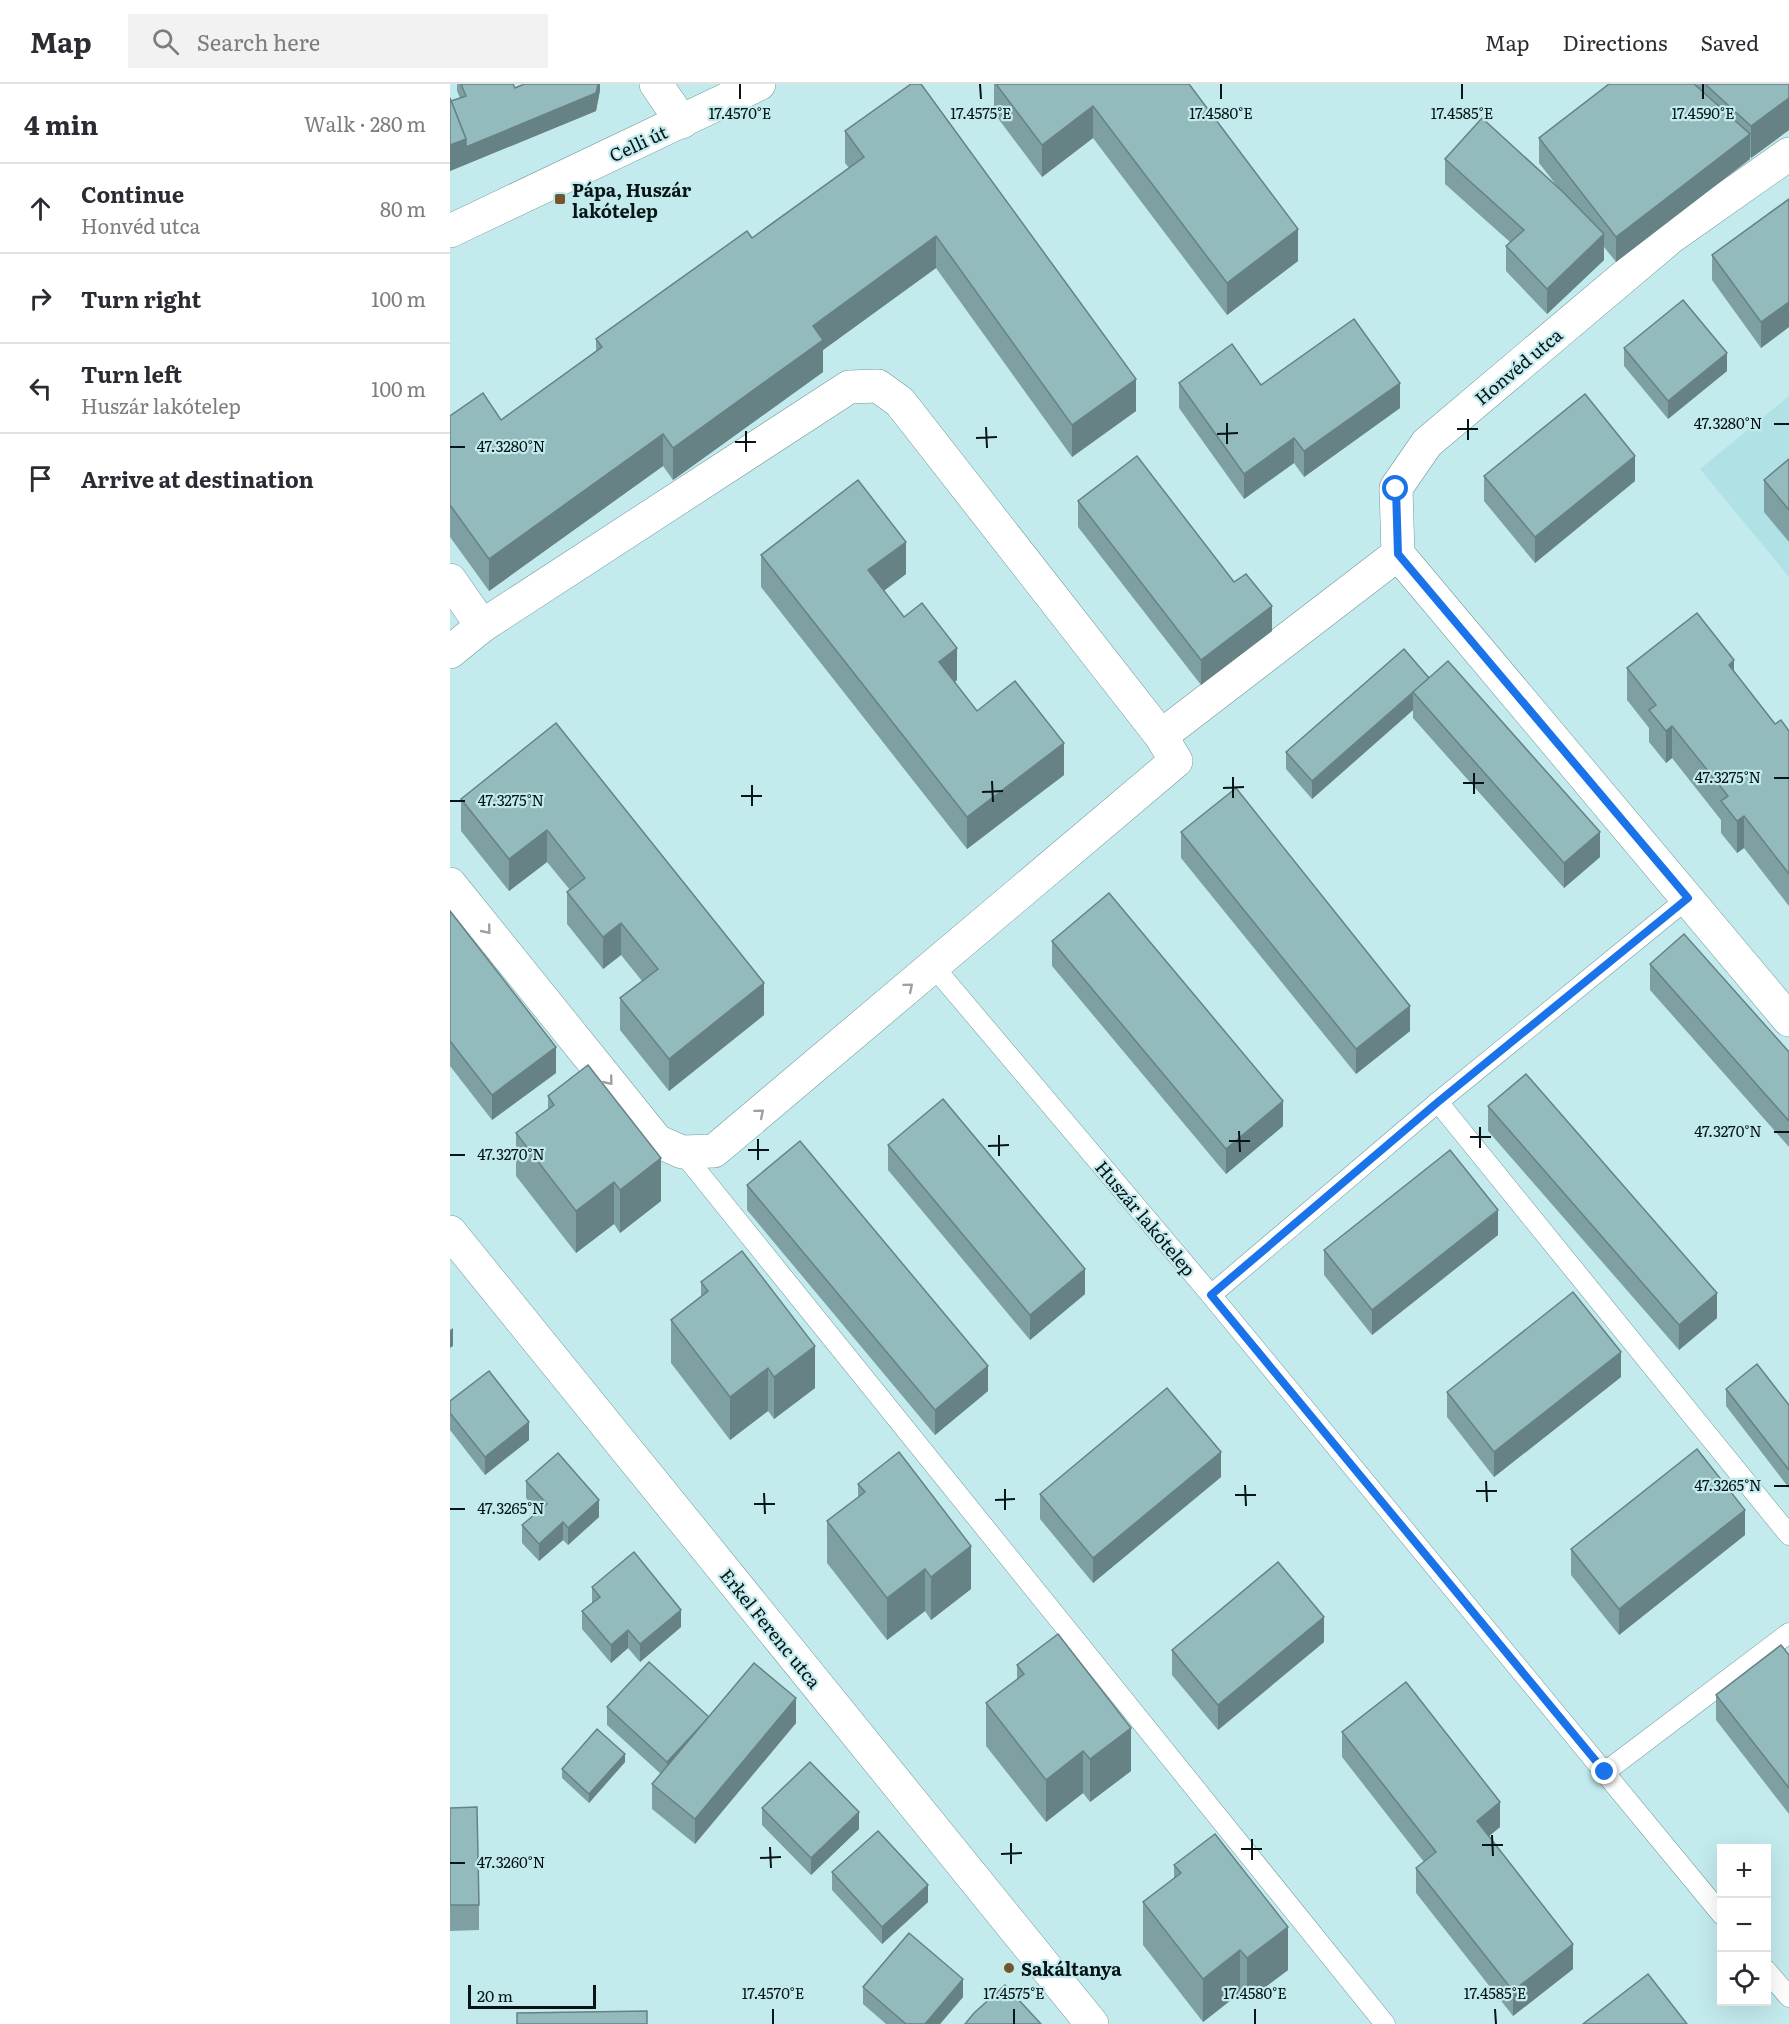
<!DOCTYPE html>
<meta charset="utf-8">
<style>
body{margin:0;font-family:Literata,serif;background:#f2f2f3;color:#2b2b33}
.controls{position:absolute;right:18px;bottom:18px;display:grid;overflow:hidden;border-radius:0px;box-shadow:0 6px 24px #0002}
.controls button{width:54px;height:54px;display:grid;place-items:center;padding:0;border:0;border-bottom:2px solid #e1e1e2;background:#fff;color:#2b2b33;font:30px sans-serif}
.scale{position:absolute;left:18px;bottom:15px;width:128px;box-sizing:border-box;padding-left:6px;border:3px solid #071516;border-top:0;font-size:16px;line-height:21px;white-space:nowrap;color:#071516;-webkit-text-stroke:4px #c3ebee;paint-order:stroke}
.stop{position:absolute;width:18px;height:18px;margin:-14px;border:4px solid #1a73e8;border-radius:50%;background:#fff}
.stop.end{background:#1a73e8;border-color:#fff;box-shadow:0 2px 6px #0008}
.list{margin:0;padding:0;list-style:none}
h2{display:flex;justify-content:space-between;align-items:center;height:78px;margin:0;padding:0 24px;font-size:26px}
h2 small{font-size:20px;font-weight:400;color:#7c7c81}
.list li{display:grid;grid-template-columns:39px 1fr auto;gap:18px;align-items:center;box-sizing:border-box;height:90px;padding:0 24px;border-top:2px solid #e1e1e2}
.list b{display:block;font-size:22px;white-space:nowrap}
.list p{margin:0;font-size:20px;white-space:nowrap;color:#7c7c81}
.list em{font-size:20px;font-style:normal;color:#7c7c81}
.icon{flex:none;width:33px;height:33px;fill:none;stroke:currentColor;stroke-width:2;stroke-linecap:round;stroke-linejoin:round}
.map{position:relative;flex:none;width:1339px;height:1940px;overflow:hidden}
header{display:flex;align-items:center;gap:36px;box-sizing:border-box;height:84px;padding:0 30px;background:#fff;border-bottom:2px solid #e1e1e2}
header strong{font-size:28px}
nav{display:flex;gap:33px;margin-inline-start:auto;font-size:21px}
.search{width:420px;height:54px;background:#f2f2f3;display:flex;align-items:center;gap:15px;box-sizing:border-box;padding:0 21px;border-radius:0px;color:#7c7c81;font-size:22px}
main{display:flex}
aside{flex:1;background:#fff}
.map>svg:first-child{display:block}
.built{fill:#afe1e5}
.lines{fill:none;stroke-linecap:round;stroke-linejoin:round}
.service-casing{stroke:#73999b;stroke-width:21}
.minor-casing{stroke:#73999b;stroke-width:34}
.tertiary-casing{stroke:#73999b;stroke-width:34}
.service{stroke:#fff;stroke-width:20}
.minor{stroke:#fff;stroke-width:33}
.tertiary{stroke:#fff;stroke-width:33}
.wall{fill:#7ea0a3}
.shaded-wall{fill:#678284}
.building{fill:#93babd;stroke:#678284;stroke-width:1.5}
.oneway{stroke:#9ca1a2}
.route{stroke:#1a73e8;stroke-width:8}
.ticks{fill:none;stroke:#071516;stroke-width:2}
.poi-dot{fill:#75552b;stroke:#c3ebee;stroke-width:2}
.labels{text-anchor:middle;dominant-baseline:central;stroke-width:4.5;stroke-linejoin:round;paint-order:stroke}
.street-label{font-size:18px;fill:#071516;stroke:#c3ebee}
.poi-label{font-size:18px;font-weight:bold;fill:#071516;stroke:#c3ebee;text-anchor:start}
.ticks-label{font-size:15px;text-anchor:middle;fill:#071516;stroke:#c3ebee;stroke-width:4.5;stroke-linejoin:round;paint-order:stroke}
</style>
<header>
<strong>Map</strong>
<div class="search"><svg class="icon" aria-label="search" viewBox="0 0 24 24"><circle cx="10" cy="10" r="6"/><path d="M15 15l6 6"/></svg>Search here</div>
<nav><a>Map</a><a>Directions</a><a>Saved</a></nav>
</header>
<main>
<aside>
<h2>4 min<small>Walk · 280 m</small></h2>
<ul class="list">
<li><svg class="icon" aria-label="ahead" viewBox="0 0 24 24"><path d="M12 20V5M6 11l6-6 6 6"/></svg><div><b>Continue</b><p>Honvéd utca</p></div><em>80 m</em></li>
<li><svg class="icon" aria-label="right" viewBox="0 0 24 24"><path d="M7 20v-9h11M14 6l5 5-5 5"/></svg><div><b>Turn right</b></div><em>100 m</em></li>
<li><svg class="icon" aria-label="left" viewBox="0 0 24 24"><path d="M17 20v-9H6M10 6l-5 5 5 5"/></svg><div><b>Turn left</b><p>Huszár lakótelep</p></div><em>100 m</em></li>
<li><svg class="icon" aria-label="arrive" viewBox="0 0 24 24"><path d="M6 21V4h12l-3 4 3 4H6"/></svg><div><b>Arrive at destination</b></div></li>
</ul>
</aside>
<div class="map">
<svg width="1339" height="1940" viewBox="0 0 1339 1940">
<rect width="100%" height="100%" fill="#c3ebee"/>
<path class="built" d="M1339,312V493L1250,385Z"/>
<g class="lines">
<defs>
<g id="service">
<path d="M484,883L761,1211L1272,1831"/>
<path d="M988,1018L1339,1451"/>
<path d="M232,1068L935,1940"/>
<path d="M761,1211L988,1018L1238,814"/>
<path d="M1155,1688L1339,1549"/>
<path d="M1316,1886L1339,1913"/>
</g>
<g id="minor">
<path d="M206,0L232,38"/>
<path d="M1339,70L1221,153L977,359L946,404L948,470L1339,936"/>
<path d="M0,496L32,542"/>
<path d="M0,568L32,542L399,303L428,302L450,318L711,652L726,677L264,1067L232,1068L207,1057L0,800"/>
<path d="M711,652L948,470"/>
<path d="M0,1148L642,1940"/>
</g>
<path id="tertiary" d="M0,147L309,0"/>
</defs>
<use href="#service" class="service-casing"/>
<use href="#minor" class="minor-casing"/>
<use href="#tertiary" class="tertiary-casing"/>
<use href="#service" class="service"/>
<use href="#minor" class="minor"/>
<use href="#tertiary" class="tertiary"/>
</g>
<g class="wall">
<path d="M7,0H63L65,4L150,0V6L146,27L0,87L1,17L10,14L7,7Z"/>
<path d="M544,0H739L848,177L777,231L643,54L592,93L544,29Z"/>
<path d="M1159,0H1339V46L1301,74L1300,72V75L1166,178L1154,163V176L1097,230L1056,187V162L1060,158L995,100V75L1107,102L1089,79V54Z"/>
<path d="M395,47L686,327L622,373L486,184L373,266V288L223,396L213,382L39,507L0,453V332L51,336L146,267V255L302,154L399,84L395,79Z"/>
<path d="M1339,115V243L1311,264L1262,196V171Z"/>
<path d="M1174,264L1277,287L1218,335L1174,282Z"/>
<path d="M729,299L811,301L950,324L854,393L844,379L794,415L729,324Z"/>
<path d="M1339,375V458L1314,428V396Z"/>
<path d="M1034,392L1185,397L1085,479L1034,417Z"/>
<path d="M628,417L822,547L751,601L628,443Z"/>
<path d="M311,471L456,490L434,506L454,533L507,596L505,598L527,627L614,691L517,765L311,503Z"/>
<path d="M1177,584L1284,588L1325,640L1339,647V822L1294,764L1287,769L1271,749V736L1222,674L1216,679L1199,658V644L1177,616Z"/>
<path d="M979,594L1150,773L1114,804L963,634V626L862,715L836,685V668Z"/>
<path d="M106,639L314,931L219,1007L170,946V914L192,897L171,871L153,885L117,840V808L120,806L97,778L59,807L11,747V715Z"/>
<path d="M731,748L960,947L906,990L731,774Z"/>
<path d="M0,827L106,989L42,1036L0,982Z"/>
<path d="M602,857L833,1042L776,1090L602,882Z"/>
<path d="M1200,880L1339,968V1063L1200,906Z"/>
<path d="M98,1012L211,1117L170,1149L164,1140L126,1169L66,1092V1049L98,1026Z"/>
<path d="M1038,1022L1267,1234L1229,1266L1038,1047Z"/>
<path d="M438,1061L635,1210L580,1256L438,1086Z"/>
<path d="M297,1101L538,1307L485,1351L297,1126Z"/>
<path d="M1048,1151L922,1251L874,1191V1166Z"/>
<path d="M251,1198L365,1304L324,1335L318,1327L280,1356L221,1279V1236L251,1213Z"/>
<path d="M1171,1293L1044,1393L997,1333V1308Z"/>
<path d="M1276,1305L1339,1321V1404L1276,1322Z"/>
<path d="M0,1317L79,1356L35,1391L0,1346Z"/>
<path d="M771,1393L643,1499L590,1435V1410Z"/>
<path d="M76,1397L149,1433L118,1461L113,1456L89,1477L72,1459V1441L88,1428L76,1414Z"/>
<path d="M408,1400L521,1505L481,1536L475,1527L437,1556L377,1479V1437L408,1413Z"/>
<path d="M1295,1451L1169,1551L1121,1491V1465Z"/>
<path d="M142,1503L231,1543L190,1578L178,1564L161,1579L132,1545V1527L142,1519Z"/>
<path d="M874,1558L768,1646L722,1591V1566Z"/>
<path d="M1339,1571V1730L1266,1636V1611Z"/>
<path d="M567,1581L681,1687L640,1718L633,1709L596,1738L536,1662V1619L567,1595Z"/>
<path d="M157,1623L259,1633L346,1639L245,1760L202,1725V1700L211,1690L157,1641Z"/>
<path d="M892,1648L1050,1743L1039,1752L1123,1885L1063,1932L966,1809V1784L974,1778L892,1673Z"/>
<path d="M175,1678L139,1719L112,1694V1685Z"/>
<path d="M0,1724L29,1821V1846L0,1847Z"/>
<path d="M312,1724L409,1745L361,1791L312,1741Z"/>
<path d="M724,1781L838,1886L797,1917L790,1909L753,1938L693,1861V1818L724,1794Z"/>
<path d="M382,1788L478,1818L432,1860L382,1806Z"/>
<path d="M413,1903L513,1913L490,1940H436L413,1920Z"/>
</g>
<g class="shaded-wall">
<path d="M148,0H150V6L146,27L0,87V61Z"/>
<path d="M1339,14V46L1301,74V42Z"/>
<path d="M643,22V54L592,93V61Z"/>
<path d="M1300,50V75L1166,178V153Z"/>
<path d="M848,145V177L777,231V199Z"/>
<path d="M1154,150V176L1097,230V205Z"/>
<path d="M486,152V184L373,266V288L223,396V364L363,242Z"/>
<path d="M1339,218V243L1311,264V238Z"/>
<path d="M1277,269V287L1218,335V317Z"/>
<path d="M686,295V327L622,373V341Z"/>
<path d="M950,299V324L854,393V367Z"/>
<path d="M213,350V382L39,507V475Z"/>
<path d="M844,354V379L794,415V390Z"/>
<path d="M1185,372V397L1085,479V453Z"/>
<path d="M456,458V490L418,519V486Z"/>
<path d="M822,522V547L751,601V576Z"/>
<path d="M507,564V596L489,610V578Z"/>
<path d="M1284,576V608L1279,581Z"/>
<path d="M963,609V626L862,715V697Z"/>
<path d="M1222,642V674L1216,679V647Z"/>
<path d="M614,659V691L517,765V733Z"/>
<path d="M1294,732V764L1287,769V737Z"/>
<path d="M97,746V778L59,807V775Z"/>
<path d="M1150,748V773L1114,804V779Z"/>
<path d="M171,839V871L153,885V853Z"/>
<path d="M314,899V931L219,1007V975Z"/>
<path d="M960,922V947L906,990V965Z"/>
<path d="M106,963V989L42,1036V1011Z"/>
<path d="M833,1017V1042L776,1090V1065Z"/>
<path d="M211,1074V1117L170,1149V1106Z"/>
<path d="M164,1098V1140L126,1169V1127Z"/>
<path d="M1048,1126V1151L922,1251V1226Z"/>
<path d="M635,1185V1210L580,1256V1231Z"/>
<path d="M1267,1209V1234L1229,1266V1241Z"/>
<path d="M3,1244V1262L0,1264V1246Z"/>
<path d="M365,1262V1304L324,1335V1293Z"/>
<path d="M1171,1268V1293L1044,1393V1368Z"/>
<path d="M538,1282V1307L485,1351V1326Z"/>
<path d="M318,1284V1327L280,1356V1313Z"/>
<path d="M79,1338V1356L35,1391V1373Z"/>
<path d="M771,1368V1393L643,1499V1474Z"/>
<path d="M149,1416V1433L118,1461V1444Z"/>
<path d="M1295,1426V1451L1169,1551V1525Z"/>
<path d="M113,1438V1456L89,1477V1460Z"/>
<path d="M521,1462V1505L481,1536V1493Z"/>
<path d="M475,1485V1527L437,1556V1514Z"/>
<path d="M231,1526V1543L190,1578V1560Z"/>
<path d="M874,1533V1558L768,1646V1621Z"/>
<path d="M178,1546V1564L161,1579V1561Z"/>
<path d="M346,1614V1639L245,1760V1735Z"/>
<path d="M259,1633L217,1695V1678Z"/>
<path d="M681,1644V1687L640,1718V1675Z"/>
<path d="M633,1667V1709L596,1738V1696Z"/>
<path d="M175,1670V1678L139,1719V1710Z"/>
<path d="M1050,1718V1743L1027,1762V1737Z"/>
<path d="M409,1728V1745L361,1791V1774Z"/>
<path d="M478,1801V1818L432,1860V1843Z"/>
<path d="M838,1843V1886L797,1917V1874Z"/>
<path d="M1123,1860V1885L1063,1932V1907Z"/>
<path d="M790,1866V1909L753,1938V1895Z"/>
<path d="M513,1895V1913L490,1940H475Z"/>
</g>
<g class="building">
<path d="M11,0H63L65,4L74,0H148L146,9L16,63V55L1,17L16,12Z"/>
<path d="M461,0H471L686,295L622,341L486,152L363,242L373,256L223,364L213,350L39,475L0,421V332L33,309L51,336L152,263L146,255L297,147L302,154L414,73L395,47Z"/>
<path d="M546,0H739L848,145L777,199L643,22L592,61Z"/>
<path d="M1159,0H1244L1300,50L1166,153L1089,54Z"/>
<path d="M1255,0H1339V14L1301,42Z"/>
<path d="M0,14L16,55L0,61Z"/>
<path d="M1032,34L1113,108L1154,150L1097,205L1056,162L1074,146L995,75Z"/>
<path d="M1339,115V218L1311,238L1262,171Z"/>
<path d="M1233,216L1277,269L1218,317L1174,264Z"/>
<path d="M904,235L950,299L854,367L844,354L794,390L729,299L782,260L811,301Z"/>
<path d="M1135,310L1185,372L1085,453L1034,392Z"/>
<path d="M687,372L784,498L796,490L822,522L751,576L628,417Z"/>
<path d="M1339,375V426L1314,396Z"/>
<path d="M408,396L456,458L418,486L454,533L472,519L507,564L489,578L527,627L565,597L614,659L517,733L311,471Z"/>
<path d="M1247,529L1284,576L1279,581L1325,640L1331,636L1339,647V790L1294,732L1287,737L1271,717L1278,712L1222,642L1216,647L1199,626L1206,621L1177,584Z"/>
<path d="M954,565L979,594L862,697L836,668Z"/>
<path d="M998,577L1150,748L1114,779L963,608Z"/>
<path d="M106,639L314,899L219,975L170,914L208,885L171,839L153,853L117,808L135,794L97,746L59,775L11,715Z"/>
<path d="M786,704L960,922L906,965L731,748Z"/>
<path d="M659,809L833,1017L776,1065L602,857Z"/>
<path d="M0,827L106,963L42,1011L0,957Z"/>
<path d="M1234,850L1339,968V1037L1200,880Z"/>
<path d="M138,981L211,1074L170,1106L164,1098L126,1127L66,1049L104,1021L98,1012Z"/>
<path d="M1076,990L1267,1209L1229,1241L1038,1022Z"/>
<path d="M493,1015L635,1185L580,1231L438,1061Z"/>
<path d="M350,1057L538,1282L485,1326L297,1101Z"/>
<path d="M1000,1066L1048,1126L922,1226L874,1166Z"/>
<path d="M292,1167L365,1262L324,1293L318,1284L280,1313L221,1236L258,1207L251,1198Z"/>
<path d="M1123,1208L1171,1268L1044,1368L997,1308Z"/>
<path d="M1307,1280L1339,1321V1386L1276,1305Z"/>
<path d="M39,1287L79,1338L35,1373L0,1329V1317Z"/>
<path d="M717,1304L771,1368L643,1474L590,1410Z"/>
<path d="M1247,1365L1295,1426L1169,1525L1121,1465Z"/>
<path d="M449,1368L521,1462L481,1493L475,1485L437,1514L377,1437L415,1408L408,1400Z"/>
<path d="M108,1369L149,1416L118,1444L113,1438L89,1460L72,1441L97,1420L76,1397Z"/>
<path d="M184,1468L231,1526L190,1560L178,1546L161,1561L132,1527L150,1513L142,1503Z"/>
<path d="M828,1478L874,1533L768,1621L722,1566Z"/>
<path d="M608,1550L681,1644L640,1675L633,1667L596,1696L536,1619L574,1590L567,1581Z"/>
<path d="M1331,1561L1339,1571V1704L1266,1611Z"/>
<path d="M199,1578L259,1633L217,1678L157,1623Z"/>
<path d="M304,1579L346,1614L245,1735L202,1700Z"/>
<path d="M956,1598L1050,1718L1027,1737L1123,1860L1063,1907L966,1784L986,1768L892,1648Z"/>
<path d="M147,1645L175,1670L139,1710L112,1685Z"/>
<path d="M360,1678L409,1728L361,1774L312,1724Z"/>
<path d="M27,1723L29,1821H0V1724Z"/>
<path d="M428,1747L478,1801L432,1843L382,1788Z"/>
<path d="M765,1750L838,1843L797,1874L790,1866L753,1895L693,1818L731,1789L724,1781Z"/>
<path d="M459,1849L513,1895L475,1940H456L413,1903Z"/>
<path d="M1198,1890L1237,1940H1133Z"/>
<path d="M555,1901L591,1940H515L524,1929Z"/>
<path d="M197,1927V1940H67V1929Z"/>
</g>
<defs><path id="oneway-chevron" d="M-2-3.5L2.5 0L-2 3.5" fill="none" stroke-width="1.6" stroke-linecap="round" stroke-linejoin="round" transform="scale(1.5)"/></defs>
<g class="oneway">
<use href="#oneway-chevron" transform="translate(37 846) rotate(51)"/>
<use href="#oneway-chevron" transform="translate(459 903) rotate(-40)"/>
<use href="#oneway-chevron" transform="translate(159 997) rotate(51)"/>
<use href="#oneway-chevron" transform="translate(310 1029) rotate(-40)"/>
</g>
<g class="lines">
<path class="route" d="M946,405L948,470L1238,814L988,1018L761,1211L1155,1688"/>
</g>
<path class="ticks" d="M290,0V15M530,0L531,15M771,0V15M1012,0V15M1253,0V15M1018,335V356M777,339V360M1324,340H1339M536,343L537,364M1007,345H1028M296,347V368M767,350L788,349M526,354L547,353M285,358H306M0,363H15M1024,689V710M783,693V714M1324,694H1339M542,697L543,718M1013,699H1034M302,701V722M773,704L794,703M532,708L553,707M291,712H312M0,717H15M1030,1043V1064M789,1047L790,1068M1324,1048H1339M549,1051V1072M1020,1053H1041M308,1055V1076M779,1057H800M538,1062L559,1061M298,1066H319M0,1071H15M1036,1397L1037,1418M795,1401L796,1422M1324,1402H1339M555,1405V1426M1026,1407H1047M314,1409L315,1430M785,1411H806M545,1416L565,1415M304,1420H325M0,1425H15M1042,1751L1043,1772M802,1755V1776M561,1759V1780M1032,1761H1053M320,1763L321,1784M791,1765H812M551,1770L572,1769M310,1774L331,1773M0,1779H15M323,1925V1940M564,1925V1940M805,1925V1940M1045,1925L1046,1940"/>
<g class="poi-dot">
<rect x="104" y="109" width="12" height="12" rx="3"/>
<circle cx="559" cy="1884" r="6"/>
</g>
<g class="labels">
<g class="street-label">
<text transform="translate(188 59) rotate(-25)">Celli út</text>
<text transform="translate(1068 282) rotate(-40)">Honvéd utca</text>
<text transform="translate(696 1134) rotate(50)">Huszár lakótelep</text>
<text transform="translate(321 1544) rotate(51)">Erkel Ferenc utca</text>
</g>
<g class="poi-label">
<text x="122" y="105">Pápa, Huszár<tspan x="122" dy="21">lakótelep</tspan></text>
<text x="571" y="1884">Sakáltanya</text>
</g>
</g>
<g class="ticks-label">
<text x="290" y="35">17.4570°E</text>
<text x="531" y="35">17.4575°E</text>
<text x="771" y="35">17.4580°E</text>
<text x="1012" y="35">17.4585°E</text>
<text x="1253" y="35">17.4590°E</text>
<text x="1278" y="345">47.3280°N</text>
<text x="61" y="368">47.3280°N</text>
<text x="1278" y="699">47.3275°N</text>
<text x="61" y="722">47.3275°N</text>
<text x="1278" y="1053">47.3270°N</text>
<text x="61" y="1076">47.3270°N</text>
<text x="1278" y="1407">47.3265°N</text>
<text x="61" y="1430">47.3265°N</text>
<text x="61" y="1784">47.3260°N</text>
<text x="323" y="1915">17.4570°E</text>
<text x="564" y="1915">17.4575°E</text>
<text x="805" y="1915">17.4580°E</text>
<text x="1045" y="1915">17.4585°E</text>
</g>
</svg>
<div class="controls">
<button>+</button>
<button>−</button>
<button><svg class="icon" aria-label="locate" viewBox="0 0 24 24"><circle cx="12" cy="12" r="6"/><path d="M12 2v4M12 18v4M2 12h4M18 12h4"/></svg></button>
</div>
<div class="scale">20 m</div>
<div class="stop" style="left:946px;top:405px"></div>
<div class="stop end" style="left:1155px;top:1688px"></div>
</div>
</main>
